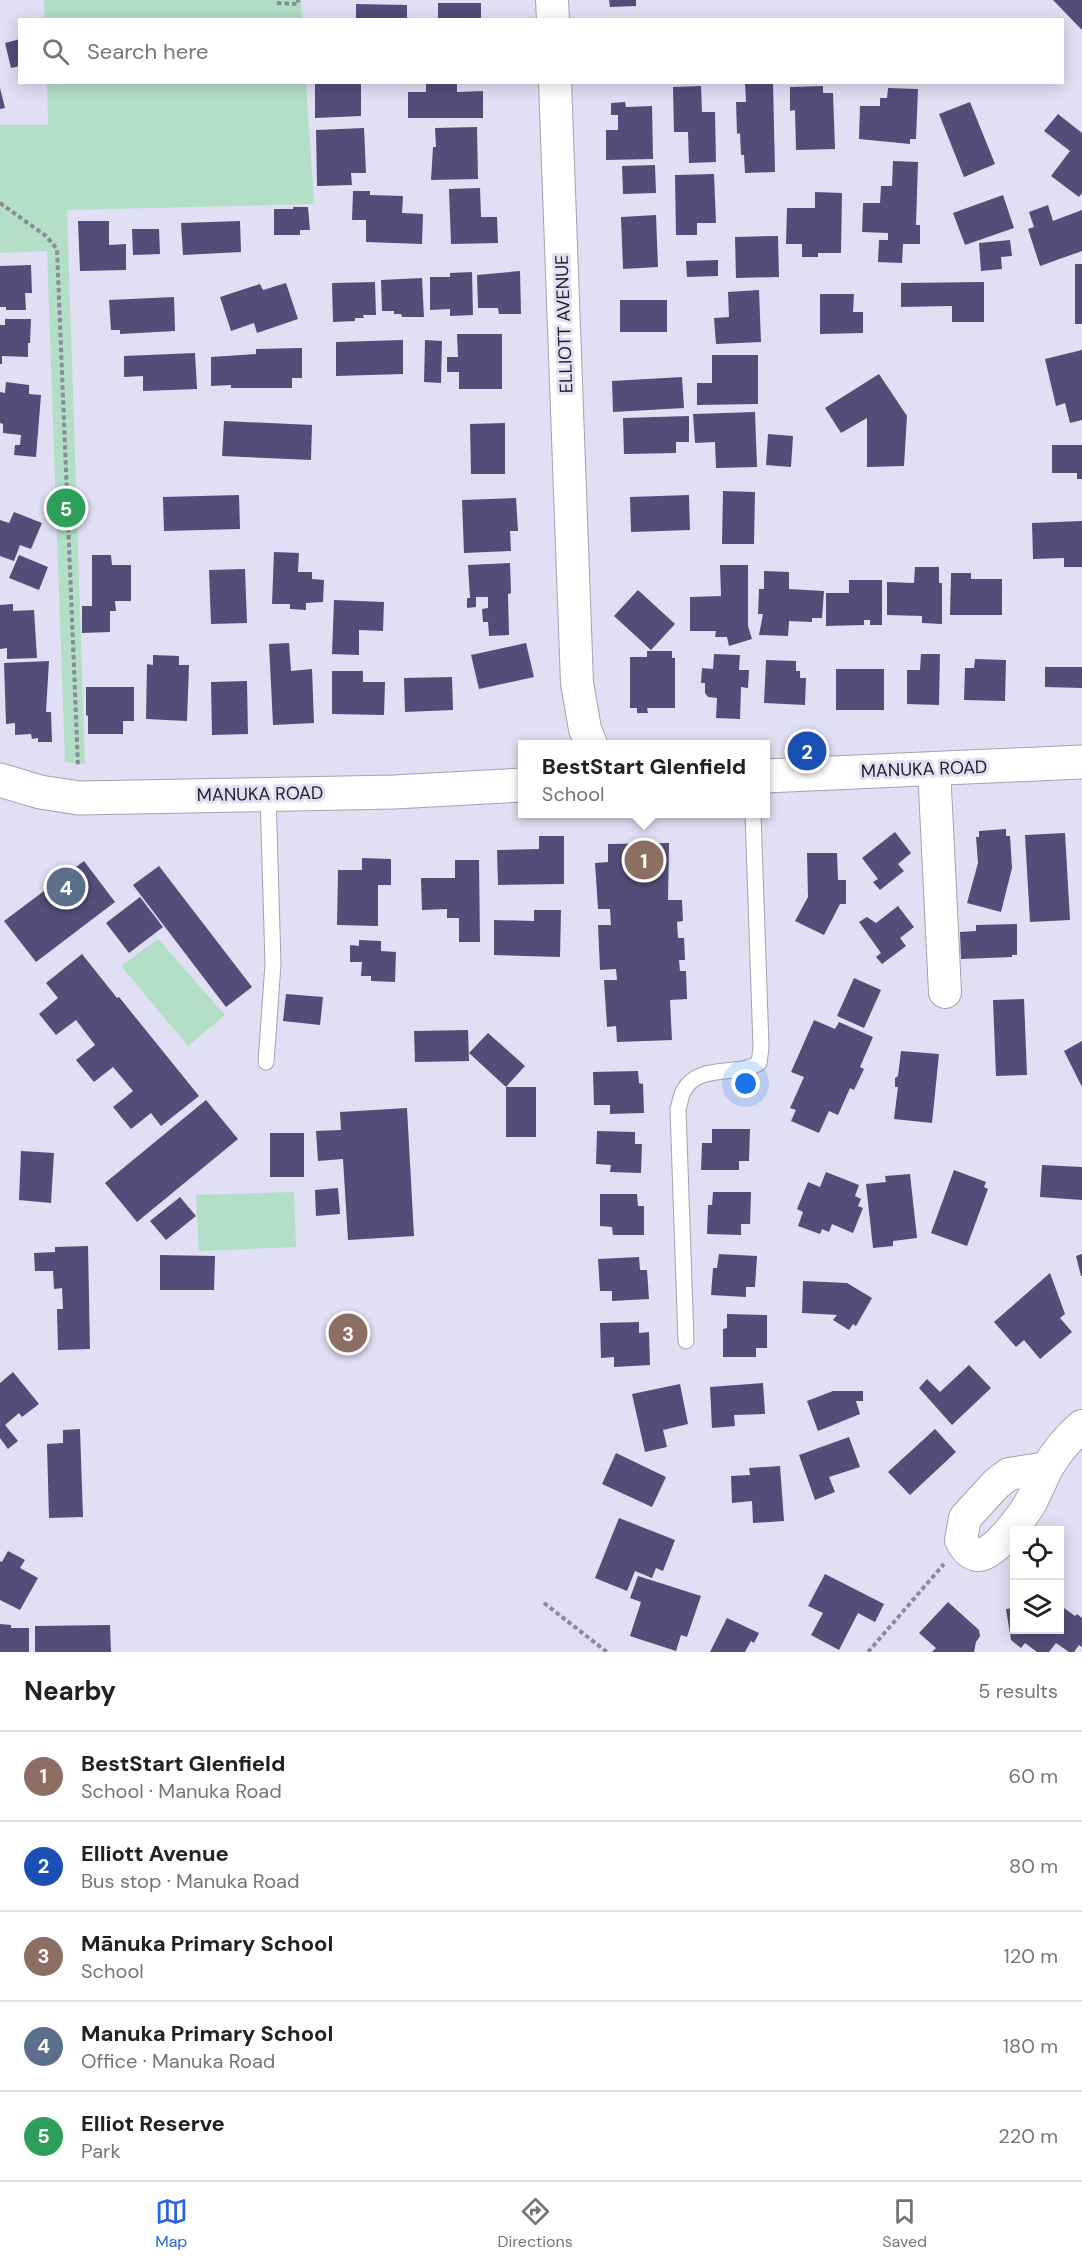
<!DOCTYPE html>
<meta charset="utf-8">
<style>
body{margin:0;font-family:"DM Sans",sans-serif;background:#f6f6f6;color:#202124}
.controls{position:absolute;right:18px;bottom:18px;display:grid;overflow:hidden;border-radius:0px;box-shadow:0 3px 15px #0003}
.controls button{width:54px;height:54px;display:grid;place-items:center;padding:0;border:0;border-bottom:2px solid #e0e0e0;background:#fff;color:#202124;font:30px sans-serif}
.you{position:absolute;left:746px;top:1084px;width:21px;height:21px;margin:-15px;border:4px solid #fff;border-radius:50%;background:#1a73e8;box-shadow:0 0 0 9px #1a73e833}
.badge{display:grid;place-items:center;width:39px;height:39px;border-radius:50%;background:#2563eb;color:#fff;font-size:20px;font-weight:700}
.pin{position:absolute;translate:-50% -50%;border:3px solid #fff;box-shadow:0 2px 6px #0006}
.popup{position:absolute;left:518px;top:740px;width:252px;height:78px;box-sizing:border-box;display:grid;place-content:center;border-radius:0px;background:#fff;filter:drop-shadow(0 2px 4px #0005);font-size:20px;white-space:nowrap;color:#757577}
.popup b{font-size:22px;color:#202124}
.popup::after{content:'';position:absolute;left:50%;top:100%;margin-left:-12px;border:12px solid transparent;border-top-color:#fff}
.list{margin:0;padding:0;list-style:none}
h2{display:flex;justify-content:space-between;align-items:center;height:78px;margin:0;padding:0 24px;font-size:26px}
h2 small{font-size:20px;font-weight:400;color:#757577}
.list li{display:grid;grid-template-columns:39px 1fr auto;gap:18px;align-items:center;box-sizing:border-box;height:90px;padding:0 24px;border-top:2px solid #e0e0e0}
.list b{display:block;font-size:22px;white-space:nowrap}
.list p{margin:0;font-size:20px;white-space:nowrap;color:#757577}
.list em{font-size:20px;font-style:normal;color:#757577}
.icon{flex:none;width:33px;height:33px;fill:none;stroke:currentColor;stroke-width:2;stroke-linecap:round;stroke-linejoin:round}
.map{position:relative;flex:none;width:1082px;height:1652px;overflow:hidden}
.search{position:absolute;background:#fff;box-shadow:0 3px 15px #0003;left:18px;right:18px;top:18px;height:66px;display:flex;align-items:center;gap:15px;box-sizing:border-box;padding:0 21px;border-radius:0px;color:#757577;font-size:22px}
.sheet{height:528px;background:#fff}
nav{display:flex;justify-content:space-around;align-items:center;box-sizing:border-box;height:84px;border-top:2px solid #e0e0e0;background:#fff;font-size:16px;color:#757577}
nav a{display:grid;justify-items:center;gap:3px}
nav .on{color:#2563eb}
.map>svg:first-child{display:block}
.green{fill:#b2dfc5}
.building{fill:#544d7a}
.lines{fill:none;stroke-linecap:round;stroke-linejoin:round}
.lane-casing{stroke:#a4a2b4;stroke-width:17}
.street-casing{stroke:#a4a2b4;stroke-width:34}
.secondary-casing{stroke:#a4a2b4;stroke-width:35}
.path{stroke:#8c8b99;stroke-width:4;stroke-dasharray:4.5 3;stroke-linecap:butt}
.lane{stroke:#fff;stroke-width:15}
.street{stroke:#fff;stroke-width:32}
.secondary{stroke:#fff;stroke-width:33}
.labels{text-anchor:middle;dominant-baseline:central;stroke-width:6;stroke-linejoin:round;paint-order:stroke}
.street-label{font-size:18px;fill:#201f26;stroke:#e1dff3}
</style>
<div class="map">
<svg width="1082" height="1652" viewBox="0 0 1082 1652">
<rect width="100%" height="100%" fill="#e1dff3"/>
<g class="green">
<path d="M44,0H301L302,19H45Z"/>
<path d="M47,83H306L314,204L67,210L85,764L65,762L47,251L2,253L0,252V125H48Z"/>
<path d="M158,939L225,1015L188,1046L121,966Z"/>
<path d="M294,1192L296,1247L199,1251L196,1195Z"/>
</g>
<g class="building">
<path d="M609,0H636V6L610,7Z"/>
<path d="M1053,0H1082V30Z"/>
<rect x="438" y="3" width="43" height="17"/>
<path d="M356,4L407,5V20H356Z"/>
<path d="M20,39V66L11,68L5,43Z"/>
<path d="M315,82H361V116L315,118Z"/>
<path d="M426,82H457V92L483,91V118H408V92H426Z"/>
<path d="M745,82H773L775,172L745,173L744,155H741L740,133L737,134L736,102H746Z"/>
<path d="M701,86L702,112H715L716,162L689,163L688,132H674L673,87Z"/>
<path d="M823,86V93H833L835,149L796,150L795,110L790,111V87Z"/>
<path d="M0,88L5,108L0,109Z"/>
<path d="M888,88L918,89L916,139H910V144L859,139L860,106H880V98H887Z"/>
<path d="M625,102L626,107L652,106L653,159L606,160V130H618V115H611V103Z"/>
<path d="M970,102L995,164L964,177L939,114Z"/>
<path d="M1058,114L1082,133V193L1079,197L1051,176L1070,151L1044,131Z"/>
<path d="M477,127L478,179L431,180L433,147H436L435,128Z"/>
<path d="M364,128L366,173H351L352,185L317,186L316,130Z"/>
<path d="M893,161L918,162L916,225H920V244H903L902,263L878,262L879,240H888V233L862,232L863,203H880L881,186H892Z"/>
<path d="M655,165L656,193L623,194L622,166Z"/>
<path d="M714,174L716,223H697V235H676L675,175Z"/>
<path d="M480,188L481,217H497L498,243L451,244L449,189Z"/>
<path d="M353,191H370V195L403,196L402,213L423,214L422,244L366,242V220H352Z"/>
<path d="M815,192L842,193L841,253H818V257H802V244H786L787,208H815Z"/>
<path d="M1003,195L1014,228L965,245L953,213Z"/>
<path d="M1048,205L1053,221L1082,210V251L1040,266L1028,229L1034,227L1029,212Z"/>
<path d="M293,207H308L310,230H300V235H274V209H293Z"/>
<path d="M656,215L658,267L623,269L621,217Z"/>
<path d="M78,221H109V245L126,244V270L80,271Z"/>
<path d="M240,221L241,252L183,255L181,223Z"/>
<path d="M132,229H159L160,254L133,255Z"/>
<path d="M778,236L779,277L736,278L735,237Z"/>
<path d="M1010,240L1012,256L1001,257L1002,269L981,271L979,243Z"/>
<path d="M718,260V276L687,277L686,261Z"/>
<rect x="1075" y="264" width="7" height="60"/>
<path d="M31,265L32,293H25L26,310H6V307H0V266Z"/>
<path d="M520,271L521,314H499L498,308H478L477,275Z"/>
<path d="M472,272L473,315L450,316V309L430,310V277H450V273Z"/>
<path d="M422,278L424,317H402L401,314H394V311H382L381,280Z"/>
<path d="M375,282L376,315H363L364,318H355V321L333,322L332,283Z"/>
<path d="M984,282V322H952V306L901,307V283Z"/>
<path d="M286,283L298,319L257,333L254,323L231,331L220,297L260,284L263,290Z"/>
<path d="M759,290L761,342L716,344L714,318L729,317L728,292Z"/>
<path d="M820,294H854L853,312H863V333L820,334Z"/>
<path d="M174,297L175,331L120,334V330H111L109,300Z"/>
<rect x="620" y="300" width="47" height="32"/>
<path d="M5,319H31L30,343H28V357L2,356V364H0V325H5Z"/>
<path d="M457,334H502V389H459V372H447V357H458Z"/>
<path d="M403,340V374L336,376V342Z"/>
<path d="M425,340L442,341L441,383L424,382Z"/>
<path d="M302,348V378H292V388H231V385L211,386V357L256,354V349Z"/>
<path d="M1082,350V420L1070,423L1065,403L1056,406L1045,359Z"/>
<path d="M195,353L197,389L143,391V376L124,377V356Z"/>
<path d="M712,355H758V404L697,405V383H712Z"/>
<path d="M879,374L907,416L904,466L867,467V418L841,433L825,408Z"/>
<path d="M682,377L684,408L613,412L612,381Z"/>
<path d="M6,382L29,385V394L41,395L36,457L14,455L15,445H20L21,435L3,433V424L0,423V392L5,393Z"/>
<path d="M755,412L757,467L716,468L715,442L695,443L693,414Z"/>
<path d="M689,416V442H676V453L624,454L623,418Z"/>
<path d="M224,421L312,425L311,460L222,456Z"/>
<path d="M505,423V474H471L470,424Z"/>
<path d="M768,434L793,436L791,467L766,465Z"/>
<path d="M1052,445H1082V479H1077V473H1052Z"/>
<path d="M723,491L755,492L754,544H722Z"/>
<path d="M239,495L240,529L164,531L163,497Z"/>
<path d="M689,495L690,530L631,532L630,497Z"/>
<path d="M516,498L518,531H510L511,551L464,553L462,500Z"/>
<path d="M14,512L42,523L31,549L20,545L14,561L0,556V520L9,523Z"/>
<path d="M1082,521V567H1064V558L1033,559L1032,523Z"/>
<path d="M274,552L299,553L298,572H312V579L324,580L323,602L306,603V610L290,609V604H272Z"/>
<path d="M19,555L48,567L39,590L9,578Z"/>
<path d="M92,555H111L112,565H131V601H115L116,611H110V632L82,633V606H92Z"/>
<path d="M510,563L511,593L508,594L509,635L489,636L488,622H483L482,609L488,608V597H476V607L467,608V598H470L468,565Z"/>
<path d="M720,565H748V626L752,639L729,646L727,637H715L716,631H690V597L721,596Z"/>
<path d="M915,567H939V583H942V624L922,623V616L887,615V582L914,583Z"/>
<path d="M245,569L247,623L211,624L209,570Z"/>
<path d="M764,571L789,572V589L824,591L822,618H812V622L789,621L788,636L759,635L763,614H758L759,589H764Z"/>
<path d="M951,573H971V579H1002V615H950Z"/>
<path d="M849,580H882V625H870V620H864V625L826,626V593H849Z"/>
<path d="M638,590L675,624L651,650L614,616Z"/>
<path d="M334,600L384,602L383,631L359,630V655L332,654Z"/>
<path d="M13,604V611L34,610L37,658L7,659V648L0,649V605Z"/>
<path d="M289,643L291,671L312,669L314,723L273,725L269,644Z"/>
<path d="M526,643L534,677L479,689L471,655Z"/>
<path d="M647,651H672V658H675V708H647L648,713H637V708H630V657H647Z"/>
<path d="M714,654L740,655L739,670H749L748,688L741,687L740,719L716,718L717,698L708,697L705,693V683H701L702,668L713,669Z"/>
<path d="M921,654H940L939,705L907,704V670H920Z"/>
<path d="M153,655L179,656V665H189L187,721L146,719L147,664L153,665Z"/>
<path d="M975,659L1006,660L1005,701L964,700L965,668H974Z"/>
<path d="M766,660L796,661V671H800V678H806L805,705L764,703Z"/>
<path d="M49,661L46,712H51L52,742H38V738L32,739L31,734L15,735V723L6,724L4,663Z"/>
<path d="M1045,667H1082V688L1045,687Z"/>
<rect x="836" y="669" width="48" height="41"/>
<path d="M332,671H363V682H385L384,715L332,714Z"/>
<path d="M452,677L453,710L405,712L404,678Z"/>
<path d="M247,681L248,734L212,735L211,682Z"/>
<path d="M86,687H134V721H123V734H88V716L86,715Z"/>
<path d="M1006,829V836H1010L1012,868L1001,912L967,903L978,863L976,837H979V831Z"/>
<path d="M895,832L911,853L898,864L904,871L880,890L873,882L878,879L862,858Z"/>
<path d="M1065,833L1070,920L1030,922L1025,835Z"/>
<path d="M539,836H564V884L498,885L497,850L539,849Z"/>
<path d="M669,843L668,900H682L683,921L677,922L678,938H684L685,960H679L680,971H686L687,999L670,1000L672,1040L617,1042L616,1026L607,1027L604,980H617L616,969L600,970L598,925H611L610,909H598L595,863L608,862V844Z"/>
<path d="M807,853H837L838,880H846V904H840L824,935L795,921L808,897Z"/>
<path d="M362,858L391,859V885H378V926L337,925L338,870H362Z"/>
<path d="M455,860H479L480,942H459V918H447V909L422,910L421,878H455Z"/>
<path d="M84,861L115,902L36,962L4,921Z"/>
<path d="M159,866L252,987L226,1007L133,885Z"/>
<path d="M140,897L163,927L129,953L106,923Z"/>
<path d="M898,906L914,927L900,938L906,946L882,964L876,957L881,953L859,922L867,917L876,923Z"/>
<path d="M534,910H561L560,957L494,955V920L534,921Z"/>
<path d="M1017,924V955H1012V957L961,959L960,932L976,931V925Z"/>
<path d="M359,940L381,941V951L396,952L395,982L371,981V976H361L362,962H350V945L359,946Z"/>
<path d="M82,954L117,998L119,997L199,1096L161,1126L151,1113L131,1129L113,1107L133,1091L113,1067L94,1082L76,1060L95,1045L76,1020L56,1035L39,1014L58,998L46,983Z"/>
<path d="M854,978L881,990L864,1028L837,1016Z"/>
<path d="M286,994L323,997L320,1025L283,1021Z"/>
<path d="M1024,999L1027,1075L996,1076L993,1000Z"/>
<path d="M814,1020L835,1029L839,1022L873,1037L860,1067L864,1069L854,1090L850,1088L838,1115L829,1111L819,1133L791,1121L796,1110L790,1108L804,1077L791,1072Z"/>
<path d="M468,1030L469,1061L415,1062L414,1031Z"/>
<path d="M488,1033L525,1066L506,1087L469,1053Z"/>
<path d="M1082,1041V1087L1064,1051Z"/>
<path d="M901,1051L939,1054L932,1123L894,1119L898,1087H895V1078L898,1076Z"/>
<path d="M638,1071L639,1083L643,1084L644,1113L610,1114V1105H594L593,1072Z"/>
<rect x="506" y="1087" width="30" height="50"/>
<path d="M206,1100L238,1139L137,1222L105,1183Z"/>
<path d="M407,1108L414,1236L348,1240L343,1159L318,1161L316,1131L341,1130L340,1112Z"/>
<path d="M712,1129H750L749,1161H739V1170H701L702,1143H712Z"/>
<path d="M597,1131L635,1132V1144H642L641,1173L610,1172L611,1165L596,1164Z"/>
<rect x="270" y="1133" width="34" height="44"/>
<path d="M21,1151L54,1153L51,1203L19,1200Z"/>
<path d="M1042,1165L1082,1167V1200L1040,1197Z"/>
<path d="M954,1170L986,1182L984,1187L988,1189L967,1246L931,1233Z"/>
<path d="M826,1172L859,1185L855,1196L861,1199L858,1206L863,1208L853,1233L832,1224L829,1232L822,1229L820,1234L798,1226L803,1212L797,1209L808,1182L820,1187Z"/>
<path d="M910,1174L917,1238L893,1241V1246L873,1248L866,1184L886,1182L885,1176Z"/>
<path d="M338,1188L340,1214L316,1216L315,1190Z"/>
<path d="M713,1192H751L750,1224H741V1235L707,1234L708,1205H712Z"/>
<path d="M600,1194H637L638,1206H644V1235H613L612,1227L600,1226Z"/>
<path d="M180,1197L196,1216L166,1240L150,1221Z"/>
<path d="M88,1246L90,1349L58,1350L57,1309H63L62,1288L54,1289L53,1271H35L34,1253L55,1252V1247Z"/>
<path d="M719,1254L757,1256L755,1287H746V1297L711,1295L713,1268H717Z"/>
<path d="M1082,1254V1276H1081L1076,1256Z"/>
<path d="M160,1255L215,1256L214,1290H160Z"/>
<path d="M639,1257L640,1270H647L649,1299L612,1301V1291H600L598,1259Z"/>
<path d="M1050,1273L1065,1314L1060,1318L1072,1332L1040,1359L1024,1340L1016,1347L994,1322Z"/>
<path d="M803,1281L847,1283L872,1298L856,1326L853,1324L849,1330L833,1320L837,1315L802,1313Z"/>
<path d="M727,1314L767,1315V1348H756V1357H723V1329L727,1328Z"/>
<path d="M639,1322V1333L649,1332L650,1365L614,1367V1357L601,1358L600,1323Z"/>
<path d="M969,1365L991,1388L952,1425L919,1388L927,1379L940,1392Z"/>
<path d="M13,1372L39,1404L22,1417L19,1413L5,1425L18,1441L8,1449L0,1438V1383Z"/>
<path d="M763,1383L765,1414L734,1415L735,1426L712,1428L710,1387Z"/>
<path d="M680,1384L688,1424L663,1430L667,1447L645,1452L632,1394Z"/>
<path d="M833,1391H863V1401H856L860,1414L818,1431L807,1401Z"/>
<path d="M80,1429L83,1517L49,1518L47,1444L63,1443V1430Z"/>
<path d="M935,1429L956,1452L910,1495L888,1472Z"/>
<path d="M849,1437L860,1467L829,1477L835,1492L815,1500L799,1455Z"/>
<path d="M616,1453L666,1477L652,1507L602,1484Z"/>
<path d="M780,1466L784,1521L753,1523L752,1501L732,1503L731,1476L750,1475L749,1468Z"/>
<path d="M619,1518L675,1540L663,1571L656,1568L652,1578L635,1571L627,1591L595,1578Z"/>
<path d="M8,1551L25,1560L20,1568L38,1578L20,1610L0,1600V1561L2,1562Z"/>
<path d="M825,1574L884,1604L875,1622L858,1613L839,1650L811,1635L823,1613L808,1606Z"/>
<path d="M638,1576L701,1596L687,1637L681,1635L676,1651L630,1636L641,1602L630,1598Z"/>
<path d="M948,1602L979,1630L980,1636L976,1642L974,1652H932L936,1648L919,1633Z"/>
<path d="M1060,1605L1075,1616L1077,1614L1082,1618V1647L1079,1645L1074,1652H1069L1056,1643L1049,1652H1037L1025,1643L1021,1648L1011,1640L1006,1609L1014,1608V1630H1060Z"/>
<path d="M727,1618L759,1633L754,1643L751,1641L745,1652H710Z"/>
<path d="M0,1624L11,1625V1628H29V1652H0Z"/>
<path d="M110,1625L111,1652H35V1626Z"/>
</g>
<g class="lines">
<defs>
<g id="lane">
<path d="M266,1062L273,964L268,794"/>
<path d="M686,1341L678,1109C680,1103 681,1095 684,1090C699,1063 737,1077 759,1063L761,1047L753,814"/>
</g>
<g id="street">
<path d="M552,0L553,20"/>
<path d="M555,82L577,683L585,729L591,744"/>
<path d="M934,768L945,992"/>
<path d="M1047,1468L1009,1474L996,1484L965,1518L961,1540C964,1546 969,1553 977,1555C994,1557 1026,1512 1033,1498C1038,1488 1042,1478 1047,1468C1056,1453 1069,1437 1082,1426"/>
</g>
<g id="secondary">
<path d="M765,776L1082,762"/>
<path d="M0,780L40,792L79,798L394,792L522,785"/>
</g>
</defs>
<use href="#lane" class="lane-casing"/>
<use href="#street" class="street-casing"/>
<use href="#secondary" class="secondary-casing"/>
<g class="path">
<path d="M277,3L298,4V0"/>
<path d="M0,203L46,236L57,249L78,766"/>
<path d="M544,1603L607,1652"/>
<path d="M868,1652L944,1564"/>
</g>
<use href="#lane" class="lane"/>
<use href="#street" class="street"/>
<use href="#secondary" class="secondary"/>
</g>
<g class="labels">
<g class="street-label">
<text transform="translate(564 324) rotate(-92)">ELLIOTT AVENUE</text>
<text transform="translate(924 769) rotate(-2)">MANUKA ROAD</text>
<text transform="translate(260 794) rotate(-1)">MANUKA ROAD</text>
</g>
</g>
</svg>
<div class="controls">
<button><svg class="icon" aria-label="locate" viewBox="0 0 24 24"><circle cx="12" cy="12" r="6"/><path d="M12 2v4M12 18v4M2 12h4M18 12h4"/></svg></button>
<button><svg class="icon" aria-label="layers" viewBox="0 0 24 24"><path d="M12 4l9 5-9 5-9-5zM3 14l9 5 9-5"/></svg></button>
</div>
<div class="you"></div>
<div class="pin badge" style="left:644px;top:860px;background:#8d6e63">1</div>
<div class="popup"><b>BestStart Glenfield</b>School</div>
<div class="pin badge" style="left:807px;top:751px;background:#1a4fb4">2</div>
<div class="pin badge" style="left:348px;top:1333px;background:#8d6e63">3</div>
<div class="pin badge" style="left:66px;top:887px;background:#5c6f8a">4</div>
<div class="pin badge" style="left:66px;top:508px;background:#2e9e5b">5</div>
<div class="search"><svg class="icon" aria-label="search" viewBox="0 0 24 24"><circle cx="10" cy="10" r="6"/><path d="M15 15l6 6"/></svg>Search here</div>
</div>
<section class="sheet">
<h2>Nearby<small>5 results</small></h2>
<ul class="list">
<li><span class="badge" style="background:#8d6e63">1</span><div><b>BestStart Glenfield</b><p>School · Manuka Road</p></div><em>60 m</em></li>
<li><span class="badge" style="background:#1a4fb4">2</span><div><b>Elliott Avenue</b><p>Bus stop · Manuka Road</p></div><em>80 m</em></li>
<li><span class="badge" style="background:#8d6e63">3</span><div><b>Mānuka Primary School</b><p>School</p></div><em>120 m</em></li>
<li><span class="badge" style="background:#5c6f8a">4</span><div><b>Manuka Primary School</b><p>Office · Manuka Road</p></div><em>180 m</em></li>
<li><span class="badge" style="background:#2e9e5b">5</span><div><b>Elliot Reserve</b><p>Park</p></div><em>220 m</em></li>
</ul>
</section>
<nav>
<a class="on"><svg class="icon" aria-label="map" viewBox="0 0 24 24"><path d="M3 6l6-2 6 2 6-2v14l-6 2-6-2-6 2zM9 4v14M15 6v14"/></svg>Map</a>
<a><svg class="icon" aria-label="directions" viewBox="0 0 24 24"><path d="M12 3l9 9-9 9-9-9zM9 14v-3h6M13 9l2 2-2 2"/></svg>Directions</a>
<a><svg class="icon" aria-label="saved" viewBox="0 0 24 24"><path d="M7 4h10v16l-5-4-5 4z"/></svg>Saved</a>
</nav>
